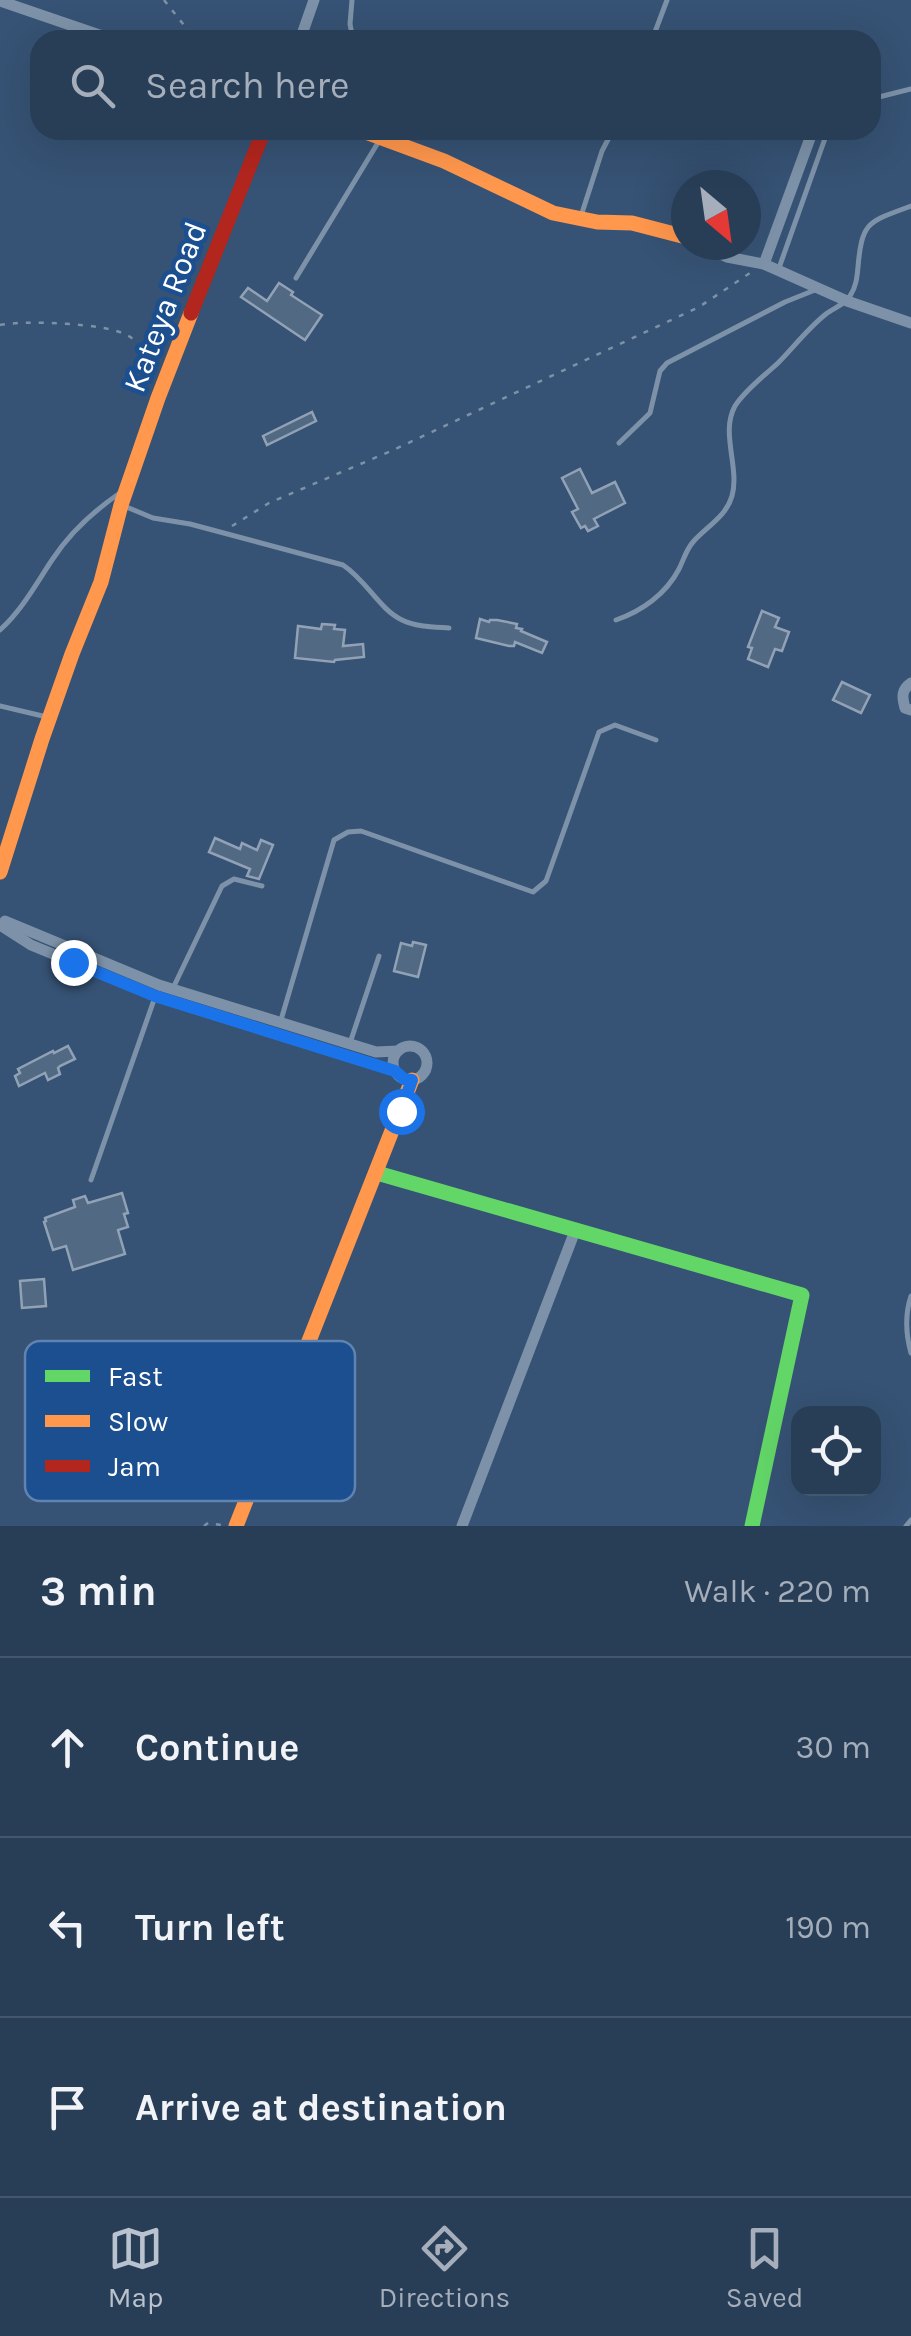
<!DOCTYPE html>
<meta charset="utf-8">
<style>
body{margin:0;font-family:Karla,sans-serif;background:#344961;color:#f1f3f6}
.controls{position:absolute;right:30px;bottom:30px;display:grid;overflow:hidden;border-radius:20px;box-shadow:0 10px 40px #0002}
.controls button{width:90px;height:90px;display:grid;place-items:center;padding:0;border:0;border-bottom:2px solid #44576d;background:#283e57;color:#f1f3f6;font:50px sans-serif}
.compass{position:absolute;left:671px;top:170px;width:90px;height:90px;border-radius:50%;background:#283e57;box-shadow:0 10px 40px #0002;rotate:151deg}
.stop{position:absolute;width:30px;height:30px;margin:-22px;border:8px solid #1a73e8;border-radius:50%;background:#fff}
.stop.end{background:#1a73e8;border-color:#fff;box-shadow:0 2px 10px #0008}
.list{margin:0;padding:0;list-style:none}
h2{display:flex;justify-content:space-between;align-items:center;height:130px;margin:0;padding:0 40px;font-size:42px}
h2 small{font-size:32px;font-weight:400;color:#a5aeba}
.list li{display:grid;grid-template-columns:65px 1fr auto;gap:30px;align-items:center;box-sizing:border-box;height:180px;padding:0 40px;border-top:2px solid #44576d}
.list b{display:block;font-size:38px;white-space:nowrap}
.list em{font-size:32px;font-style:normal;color:#a5aeba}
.icon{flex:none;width:55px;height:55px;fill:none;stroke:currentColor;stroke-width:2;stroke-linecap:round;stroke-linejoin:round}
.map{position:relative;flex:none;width:911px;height:1526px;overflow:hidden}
.search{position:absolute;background:#283e57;box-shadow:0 10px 40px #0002;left:30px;right:30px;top:30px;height:110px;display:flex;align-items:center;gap:25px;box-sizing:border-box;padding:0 35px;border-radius:30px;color:#a5aeba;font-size:38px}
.sheet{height:670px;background:#283e57}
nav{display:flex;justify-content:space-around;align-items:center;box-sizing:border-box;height:140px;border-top:2px solid #44576d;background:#283e57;font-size:28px;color:#a5aeba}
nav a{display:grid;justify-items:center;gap:5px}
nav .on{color:#b9c2ce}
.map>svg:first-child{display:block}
.building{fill:#526984;stroke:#92a2b6;stroke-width:2.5}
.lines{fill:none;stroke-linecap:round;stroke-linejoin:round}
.path{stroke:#7d92a8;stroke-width:2.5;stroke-dasharray:5 8;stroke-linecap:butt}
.lane{stroke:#7d92a8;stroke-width:5}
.street{stroke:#7d92a8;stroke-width:11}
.fast{stroke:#63d668;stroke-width:15}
.slow{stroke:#ff974d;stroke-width:15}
.jam{stroke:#b3261e;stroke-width:15}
.route{stroke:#1a73e8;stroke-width:12}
.labels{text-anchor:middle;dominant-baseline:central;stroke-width:9;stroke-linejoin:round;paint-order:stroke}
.street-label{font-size:32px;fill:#fff;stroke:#1b4f8f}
.key{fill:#1b4f8f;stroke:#5f84b1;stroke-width:2.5}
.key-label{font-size:28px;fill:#fff}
</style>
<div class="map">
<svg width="911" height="1526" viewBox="0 0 911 1526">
<rect width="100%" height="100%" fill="#365274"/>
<g class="building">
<path d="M279,283L293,292L291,295L322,315L305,340L241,297L248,288L267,301Z"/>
<path d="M312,412L316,421L267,445L263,436Z"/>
<path d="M580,469L592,493L615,482L625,503L594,519L598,526L588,531L585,526L581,528L572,512L578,509L562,478Z"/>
<path d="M762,611L779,618L775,627L789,632L782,651L775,649L768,667L748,659L752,648L748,647Z"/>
<path d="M480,619L489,622L490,620H497L517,624L516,628L522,629L521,631L547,642L542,653L515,642L514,646H509L476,638Z"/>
<path d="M322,624L335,625L334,629L345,630L343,646L363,644L364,657L335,660L334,662L295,658L298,626L321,629Z"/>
<path d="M842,682L870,695L861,713L833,700Z"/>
<path d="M215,838L240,849L242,843L257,850L261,840L273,845L259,879L247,876L250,869L209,852Z"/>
<path d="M413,942L426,945L418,977L394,971L401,943L412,946Z"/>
<path d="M68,1046L75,1059L60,1066L58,1068L60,1074L48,1080L45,1073L19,1086L15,1076L20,1073L18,1069L53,1051L54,1053Z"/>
<path d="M122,1193L128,1213L124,1214L128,1227L118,1230L125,1254L73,1270L66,1246L53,1250L44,1222L46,1221L45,1218L75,1207L73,1200L85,1196L88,1203Z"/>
<path d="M44,1279L46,1306L22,1308L20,1281Z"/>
</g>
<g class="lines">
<g class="path">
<path d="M164,0L191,34L200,40"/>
<path d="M0,325C25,320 105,323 127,335C138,341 146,354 156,362"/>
<path d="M232,526L269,503L391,451L699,307L750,273"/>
<path d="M204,1526L208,1523L221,1525"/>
</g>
<g class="lane">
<path d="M352,0L350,24L353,40"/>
<path d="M652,40L667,0"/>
<path d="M871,99L911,89"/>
<path d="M581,216L602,151L613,130"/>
<path d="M779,268L828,130"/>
<path d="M296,278L379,141"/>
<path d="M619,443L650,413L660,371L667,363L785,302L815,290"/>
<path d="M124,506L153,518L190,524L343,565C367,581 379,609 402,620C416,627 434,627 449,628"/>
<path d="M616,620C642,611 666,594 679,569C684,559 686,550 693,542C706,527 726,517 732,496C740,467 720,433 735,406C745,390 764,376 778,363C794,347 808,328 826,314C834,308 844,305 850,296C856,287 857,278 858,267C862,220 869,222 911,206"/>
<path d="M0,630C22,610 36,584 52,560C69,534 95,510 120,493"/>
<path d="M0,706L47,717"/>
<path d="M174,986L222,886L234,879L262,886"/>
<path d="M281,1020L334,840L348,832L361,831L533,892L546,881L599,732L615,725L656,740"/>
<path d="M350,1043L379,956"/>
<path d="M91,1180L155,997"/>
<path d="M911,1296C905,1314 906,1335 911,1353"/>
<path d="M906,1526L911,1520"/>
</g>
<g class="street">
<path d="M0,1L114,40"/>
<path d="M300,40L314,0"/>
<path d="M701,245L727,257L764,264L847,301L911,323"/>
<path d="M764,264L813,130"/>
<path d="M911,683C901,690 902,697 905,708L911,710"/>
<path d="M5,921L159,985L376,1052L398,1051"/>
<path d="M0,925L31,945L155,996L395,1071"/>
<circle cx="410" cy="1063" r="17"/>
<path d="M462,1526L575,1231"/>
</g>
<path class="fast" d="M377,1173L802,1295L752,1526"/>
<g class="slow">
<path d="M360,130L444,161L553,213L597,222L632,223L686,237"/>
<path d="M0,872L42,739L72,654L101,582L121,505L158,398L191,313"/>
<path d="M236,1526L412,1080"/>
</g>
<path class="jam" d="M191,313L264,130"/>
</g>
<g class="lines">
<path class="route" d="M73,962L155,996L395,1071L404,1079L412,1080L401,1111"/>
</g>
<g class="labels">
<g class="street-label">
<text transform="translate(165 307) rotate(-69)">Kateya Road</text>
</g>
</g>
<rect x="25" y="1341" width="330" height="160" rx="15" class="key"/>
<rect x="45" y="1370" width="45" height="12" fill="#63d668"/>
<rect x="45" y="1415" width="45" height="12" fill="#ff974d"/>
<rect x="45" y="1460" width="45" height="12" fill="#b3261e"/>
<g class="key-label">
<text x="108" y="1386">Fast</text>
<text x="108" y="1431">Slow</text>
<text x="108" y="1476">Jam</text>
</g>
</svg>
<div class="controls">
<button><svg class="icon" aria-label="locate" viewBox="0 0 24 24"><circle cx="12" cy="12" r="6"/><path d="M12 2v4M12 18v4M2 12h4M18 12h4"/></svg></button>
</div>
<svg class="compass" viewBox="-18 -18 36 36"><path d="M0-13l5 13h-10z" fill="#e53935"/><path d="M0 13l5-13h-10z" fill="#a5aeba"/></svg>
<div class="stop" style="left:401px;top:1111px"></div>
<div class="stop end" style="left:73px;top:962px"></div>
<div class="search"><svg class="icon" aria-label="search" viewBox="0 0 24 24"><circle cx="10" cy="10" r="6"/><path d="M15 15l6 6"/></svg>Search here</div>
</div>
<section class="sheet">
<h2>3 min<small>Walk · 220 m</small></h2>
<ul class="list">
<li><svg class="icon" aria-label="ahead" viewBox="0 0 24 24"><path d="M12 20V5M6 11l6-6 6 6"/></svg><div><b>Continue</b></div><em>30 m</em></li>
<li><svg class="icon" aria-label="left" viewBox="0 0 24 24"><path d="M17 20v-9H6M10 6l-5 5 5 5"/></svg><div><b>Turn left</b></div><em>190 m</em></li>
<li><svg class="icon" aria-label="arrive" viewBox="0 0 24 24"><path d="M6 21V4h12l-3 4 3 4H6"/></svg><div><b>Arrive at destination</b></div></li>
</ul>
</section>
<nav>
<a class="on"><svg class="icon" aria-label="map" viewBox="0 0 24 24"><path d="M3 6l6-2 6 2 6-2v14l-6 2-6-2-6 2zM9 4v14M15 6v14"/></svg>Map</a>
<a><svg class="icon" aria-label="directions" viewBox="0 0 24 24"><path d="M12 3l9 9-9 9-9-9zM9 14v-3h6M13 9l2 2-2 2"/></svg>Directions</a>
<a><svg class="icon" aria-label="saved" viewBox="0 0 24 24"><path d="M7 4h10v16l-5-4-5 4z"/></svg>Saved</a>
</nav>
